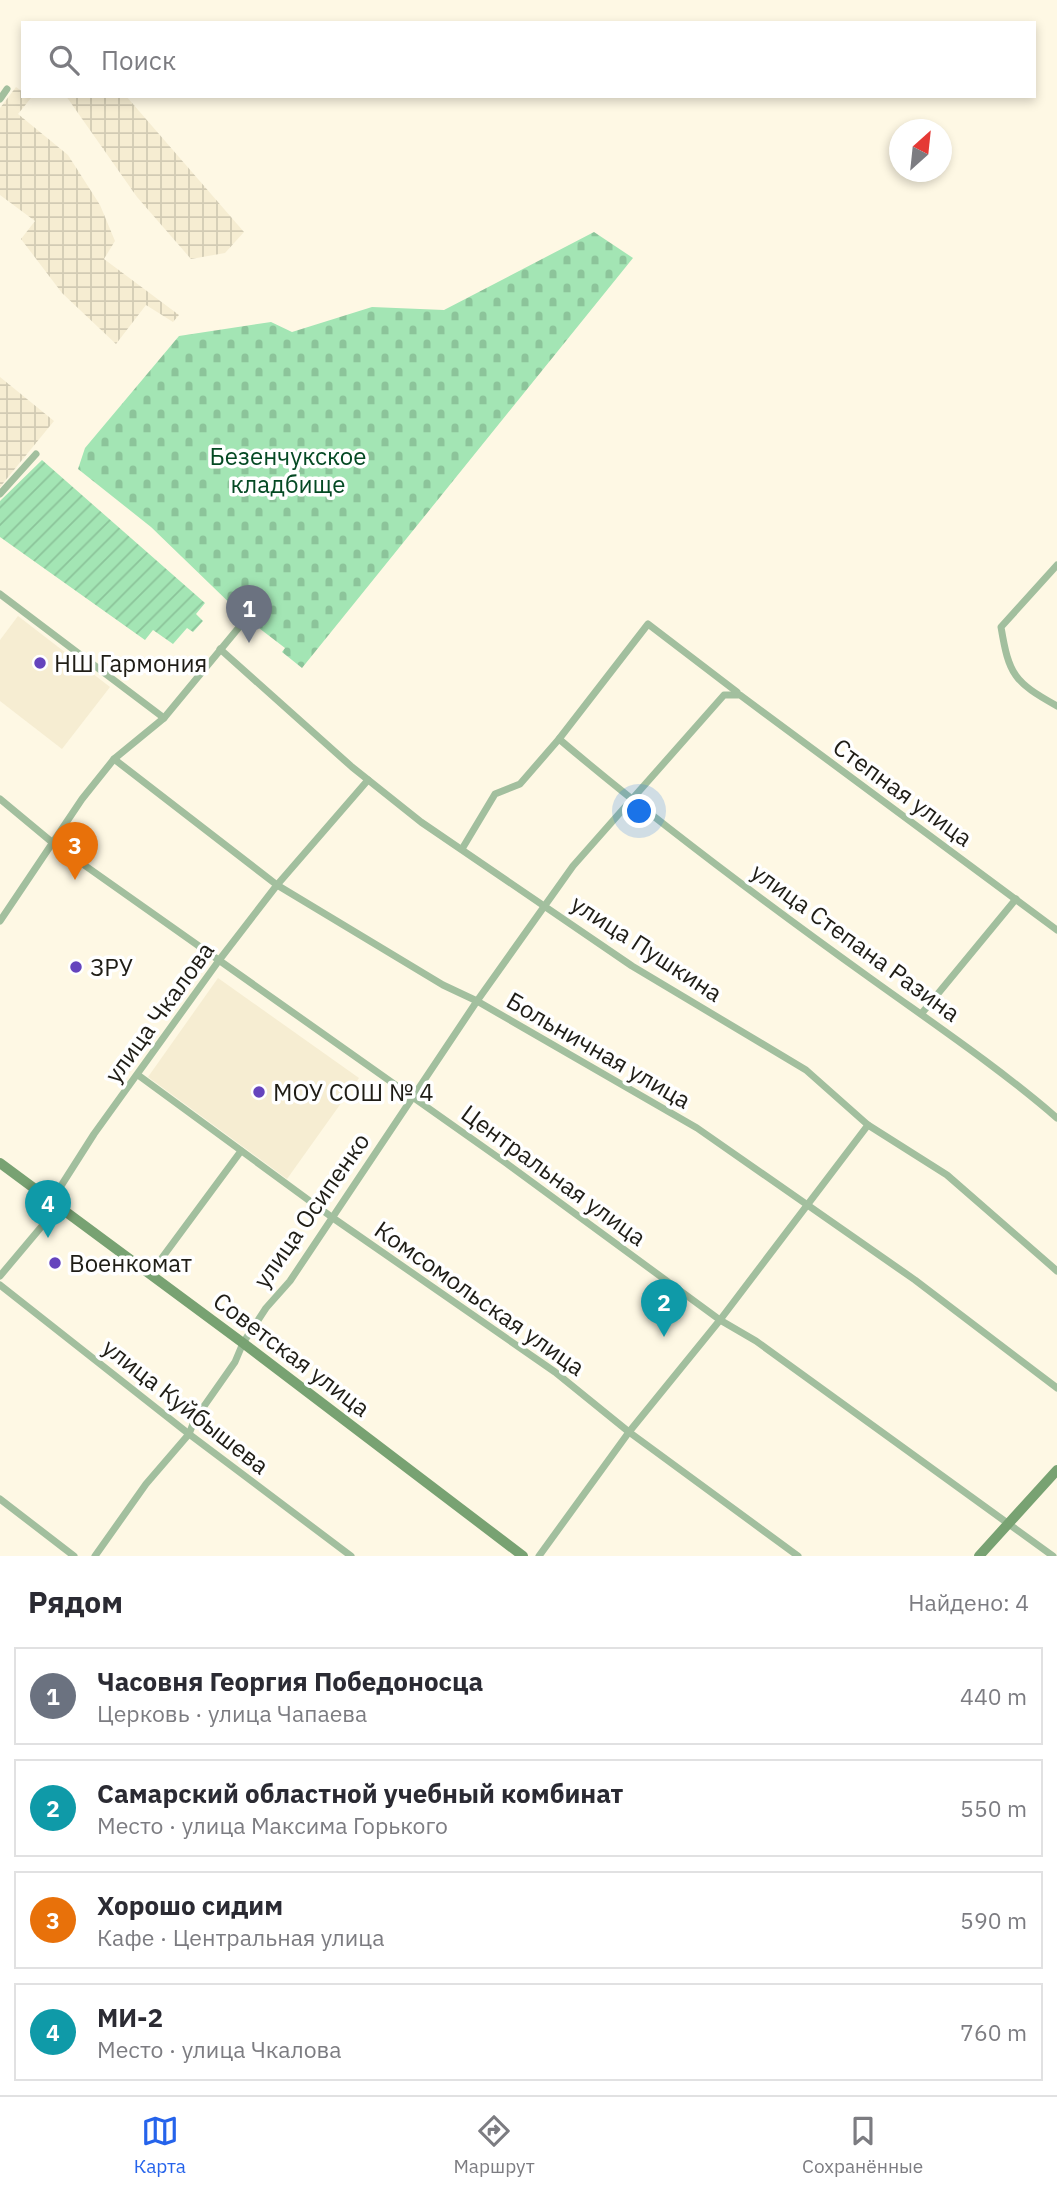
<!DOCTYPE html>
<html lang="ru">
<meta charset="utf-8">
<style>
body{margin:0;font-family:"IBM Plex Sans",sans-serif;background:#f2f2f3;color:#2b2b33}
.compass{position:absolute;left:889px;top:119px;width:63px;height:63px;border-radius:50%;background:#fff;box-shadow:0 4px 10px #0003;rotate:27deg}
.you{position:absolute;left:640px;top:812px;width:24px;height:24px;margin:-18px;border:5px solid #fff;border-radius:50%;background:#1a73e8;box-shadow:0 0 0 10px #1a73e833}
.badge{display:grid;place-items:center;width:46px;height:46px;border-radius:50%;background:#2563eb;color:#fff;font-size:23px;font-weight:700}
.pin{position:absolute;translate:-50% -58px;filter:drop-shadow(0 2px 4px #0008)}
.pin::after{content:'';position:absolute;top:37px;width:24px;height:21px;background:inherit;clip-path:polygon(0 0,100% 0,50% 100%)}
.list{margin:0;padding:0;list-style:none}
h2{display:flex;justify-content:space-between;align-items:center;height:91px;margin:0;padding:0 28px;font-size:30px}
h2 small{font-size:23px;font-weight:400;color:#7c7c81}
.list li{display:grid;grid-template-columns:46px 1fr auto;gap:21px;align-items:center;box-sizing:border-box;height:98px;margin:0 14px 14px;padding:0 14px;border:2px solid #e1e1e2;border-radius:0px}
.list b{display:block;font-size:26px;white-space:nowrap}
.list p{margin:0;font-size:23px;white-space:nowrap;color:#7c7c81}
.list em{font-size:23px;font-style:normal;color:#7c7c81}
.icon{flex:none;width:38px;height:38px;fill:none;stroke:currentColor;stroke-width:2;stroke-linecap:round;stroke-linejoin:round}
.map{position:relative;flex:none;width:1057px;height:1556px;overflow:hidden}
.search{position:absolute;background:#fff;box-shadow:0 4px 10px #0003;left:21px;right:21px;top:21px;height:77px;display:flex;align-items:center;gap:18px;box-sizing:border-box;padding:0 24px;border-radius:0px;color:#7c7c81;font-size:26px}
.sheet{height:539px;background:#fff}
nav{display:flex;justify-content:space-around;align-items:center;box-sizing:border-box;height:98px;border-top:2px solid #e1e1e2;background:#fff;font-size:19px;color:#7c7c81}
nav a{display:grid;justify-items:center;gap:4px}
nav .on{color:#2563eb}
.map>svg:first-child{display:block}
.built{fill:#f6edd2}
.industrial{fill:url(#industrial-grid)}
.cemetery{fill:url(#cemetery-stones)}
.garden{fill:url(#garden-furrows)}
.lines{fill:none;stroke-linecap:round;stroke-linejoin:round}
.street{stroke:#a2bf9e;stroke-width:7}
.secondary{stroke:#78a272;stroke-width:10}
.poi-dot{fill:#6544bd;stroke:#fff;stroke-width:2.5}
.labels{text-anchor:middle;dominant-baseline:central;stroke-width:7;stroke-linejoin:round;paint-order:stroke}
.park-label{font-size:24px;fill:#044923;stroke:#fff}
.poi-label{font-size:24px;fill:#1f1d16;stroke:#fff;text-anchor:start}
.street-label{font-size:24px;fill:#1f1d16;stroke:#fff}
</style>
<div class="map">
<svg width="1057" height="1556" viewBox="0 0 1057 1556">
<defs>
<pattern id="industrial-grid" width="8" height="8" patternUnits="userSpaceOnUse" patternTransform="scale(1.75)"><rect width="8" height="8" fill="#f6edd2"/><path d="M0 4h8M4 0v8" fill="none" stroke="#d2cbb4"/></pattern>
<pattern id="cemetery-stones" width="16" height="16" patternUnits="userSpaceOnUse" patternTransform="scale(1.75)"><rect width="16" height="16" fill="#a3e5b4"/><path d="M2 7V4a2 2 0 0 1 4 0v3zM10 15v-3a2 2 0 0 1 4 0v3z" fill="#8cc49a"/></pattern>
<pattern id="garden-furrows" width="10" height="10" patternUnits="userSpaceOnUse" patternTransform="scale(1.75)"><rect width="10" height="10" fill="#a3e5b4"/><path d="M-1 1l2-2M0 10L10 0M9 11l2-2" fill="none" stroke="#8cc49a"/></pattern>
</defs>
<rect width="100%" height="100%" fill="#fef8e4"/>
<g class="built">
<path d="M18,616L110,687L62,749L0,701V640Z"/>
<path d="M218,978L359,1078L287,1179L148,1077Z"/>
</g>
<g class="industrial">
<path d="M16,87L23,92V96L31,98L18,114L68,155L100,205L115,241L104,259L179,315L173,322L146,305L116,344L62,293L21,239L35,221L0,195V108Z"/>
<path d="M66,96H126L244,232L225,253L191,259L137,197Z"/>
<path d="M0,377L54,421L0,487Z"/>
</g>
<path class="cemetery" d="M594,232L633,258L302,668L282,652L285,648L242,615L151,527L78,469L85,448L179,336L271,322L292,332L372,307L444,310Z"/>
<path class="garden" d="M42,460L205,603L196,614L203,621L193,632L187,628L173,644L153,630L145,640L0,537V501Z"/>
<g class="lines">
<g class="street">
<path d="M0,99L7,89"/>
<path d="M0,494L36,454"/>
<path d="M1057,565L1001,627C1009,675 1014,682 1057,706"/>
<path d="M0,594L164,718"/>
<path d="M220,649L352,767L421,822L632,966L806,1070L868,1125L947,1175L1057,1271"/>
<path d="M559,739C659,824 764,902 870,978C934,1024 998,1067 1057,1118"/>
<path d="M114,759L277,885L443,985L477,1001L697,1128L915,1280L1057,1388"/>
<path d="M0,799L53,843L506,1163L720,1320L756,1341L1053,1556"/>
<path d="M462,849L495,794L520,784L559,739L648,624L737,692"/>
<path d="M0,921L82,799L114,759L164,718L245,620"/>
<path d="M922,1013L1016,899"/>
<path d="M138,1075L333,1218L555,1372L629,1432L798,1556"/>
<path d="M150,1274L241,1151"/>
<path d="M0,1276L58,1207L59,1189L94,1134L220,959L277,885L368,780"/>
<path d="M0,1285L189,1434L351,1556"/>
<path d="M0,1499L74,1556"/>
<path d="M95,1556L146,1484L189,1434L195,1419L235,1362L243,1343L266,1308L290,1281L477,1001L573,866L724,695H740L1057,930"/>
<path d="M539,1556L629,1432L720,1320L868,1125"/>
</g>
<g class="secondary">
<path d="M0,1163L243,1343L523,1556"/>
<path d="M979,1556L1057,1470"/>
</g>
</g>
<g class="poi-dot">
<circle cx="40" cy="663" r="7"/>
<circle cx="76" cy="967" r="7"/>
<circle cx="259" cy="1092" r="7"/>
<circle cx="55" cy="1263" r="7"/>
</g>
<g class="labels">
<g class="park-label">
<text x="288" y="456">Безенчукское<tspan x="288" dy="28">кладбище</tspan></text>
</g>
<g class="poi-label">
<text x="54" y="663">НШ Гармония</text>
<text x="90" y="967">ЗРУ</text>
<text x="273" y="1092">МОУ СОШ № 4</text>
<text x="69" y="1263">Военкомат</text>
</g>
<g class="street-label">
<text transform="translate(903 792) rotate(36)">Степная улица</text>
<text transform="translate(856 942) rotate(36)">улица Степана Разина</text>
<text transform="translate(647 948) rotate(33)">улица Пушкина</text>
<text transform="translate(159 1012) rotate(-54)">улица Чкалова</text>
<text transform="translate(599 1050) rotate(30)">Больничная улица</text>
<text transform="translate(554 1175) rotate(36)">Центральная улица</text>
<text transform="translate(311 1210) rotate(-55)">улица Осипенко</text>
<text transform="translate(480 1298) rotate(35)">Комсомольская улица</text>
<text transform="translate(292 1354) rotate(37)">Советская улица</text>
<text transform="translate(186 1406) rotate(38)">улица Куйбышева</text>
</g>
</g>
</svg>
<svg class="compass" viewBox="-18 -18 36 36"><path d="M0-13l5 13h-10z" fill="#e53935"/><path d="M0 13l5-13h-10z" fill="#7c7c81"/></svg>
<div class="you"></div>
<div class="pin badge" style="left:249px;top:643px;background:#6b7280">1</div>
<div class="pin badge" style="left:664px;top:1337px;background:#0f9aa8">2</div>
<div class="pin badge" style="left:75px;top:880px;background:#e8710a">3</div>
<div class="pin badge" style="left:48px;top:1238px;background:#0f9aa8">4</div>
<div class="search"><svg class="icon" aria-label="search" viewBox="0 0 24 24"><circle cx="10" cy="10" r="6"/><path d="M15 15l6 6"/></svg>Поиск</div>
</div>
<section class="sheet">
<h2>Рядом<small>Найдено: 4</small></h2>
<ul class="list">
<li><span class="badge" style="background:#6b7280">1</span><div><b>Часовня Георгия Победоносца</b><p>Церковь · улица Чапаева</p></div><em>440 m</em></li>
<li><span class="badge" style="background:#0f9aa8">2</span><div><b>Самарский областной учебный комбинат</b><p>Место · улица Максима Горького</p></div><em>550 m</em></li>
<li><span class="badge" style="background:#e8710a">3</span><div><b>Хорошо сидим</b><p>Кафе · Центральная улица</p></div><em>590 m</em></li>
<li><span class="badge" style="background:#0f9aa8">4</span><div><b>МИ-2</b><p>Место · улица Чкалова</p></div><em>760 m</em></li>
</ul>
</section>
<nav>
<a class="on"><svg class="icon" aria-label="map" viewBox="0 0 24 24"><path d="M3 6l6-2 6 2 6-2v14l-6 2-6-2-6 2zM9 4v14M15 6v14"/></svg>Карта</a>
<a><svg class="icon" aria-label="directions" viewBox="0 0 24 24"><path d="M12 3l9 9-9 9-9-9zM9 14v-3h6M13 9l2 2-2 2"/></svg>Маршрут</a>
<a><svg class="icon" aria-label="saved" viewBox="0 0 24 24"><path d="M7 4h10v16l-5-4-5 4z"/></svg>Сохранённые</a>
</nav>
